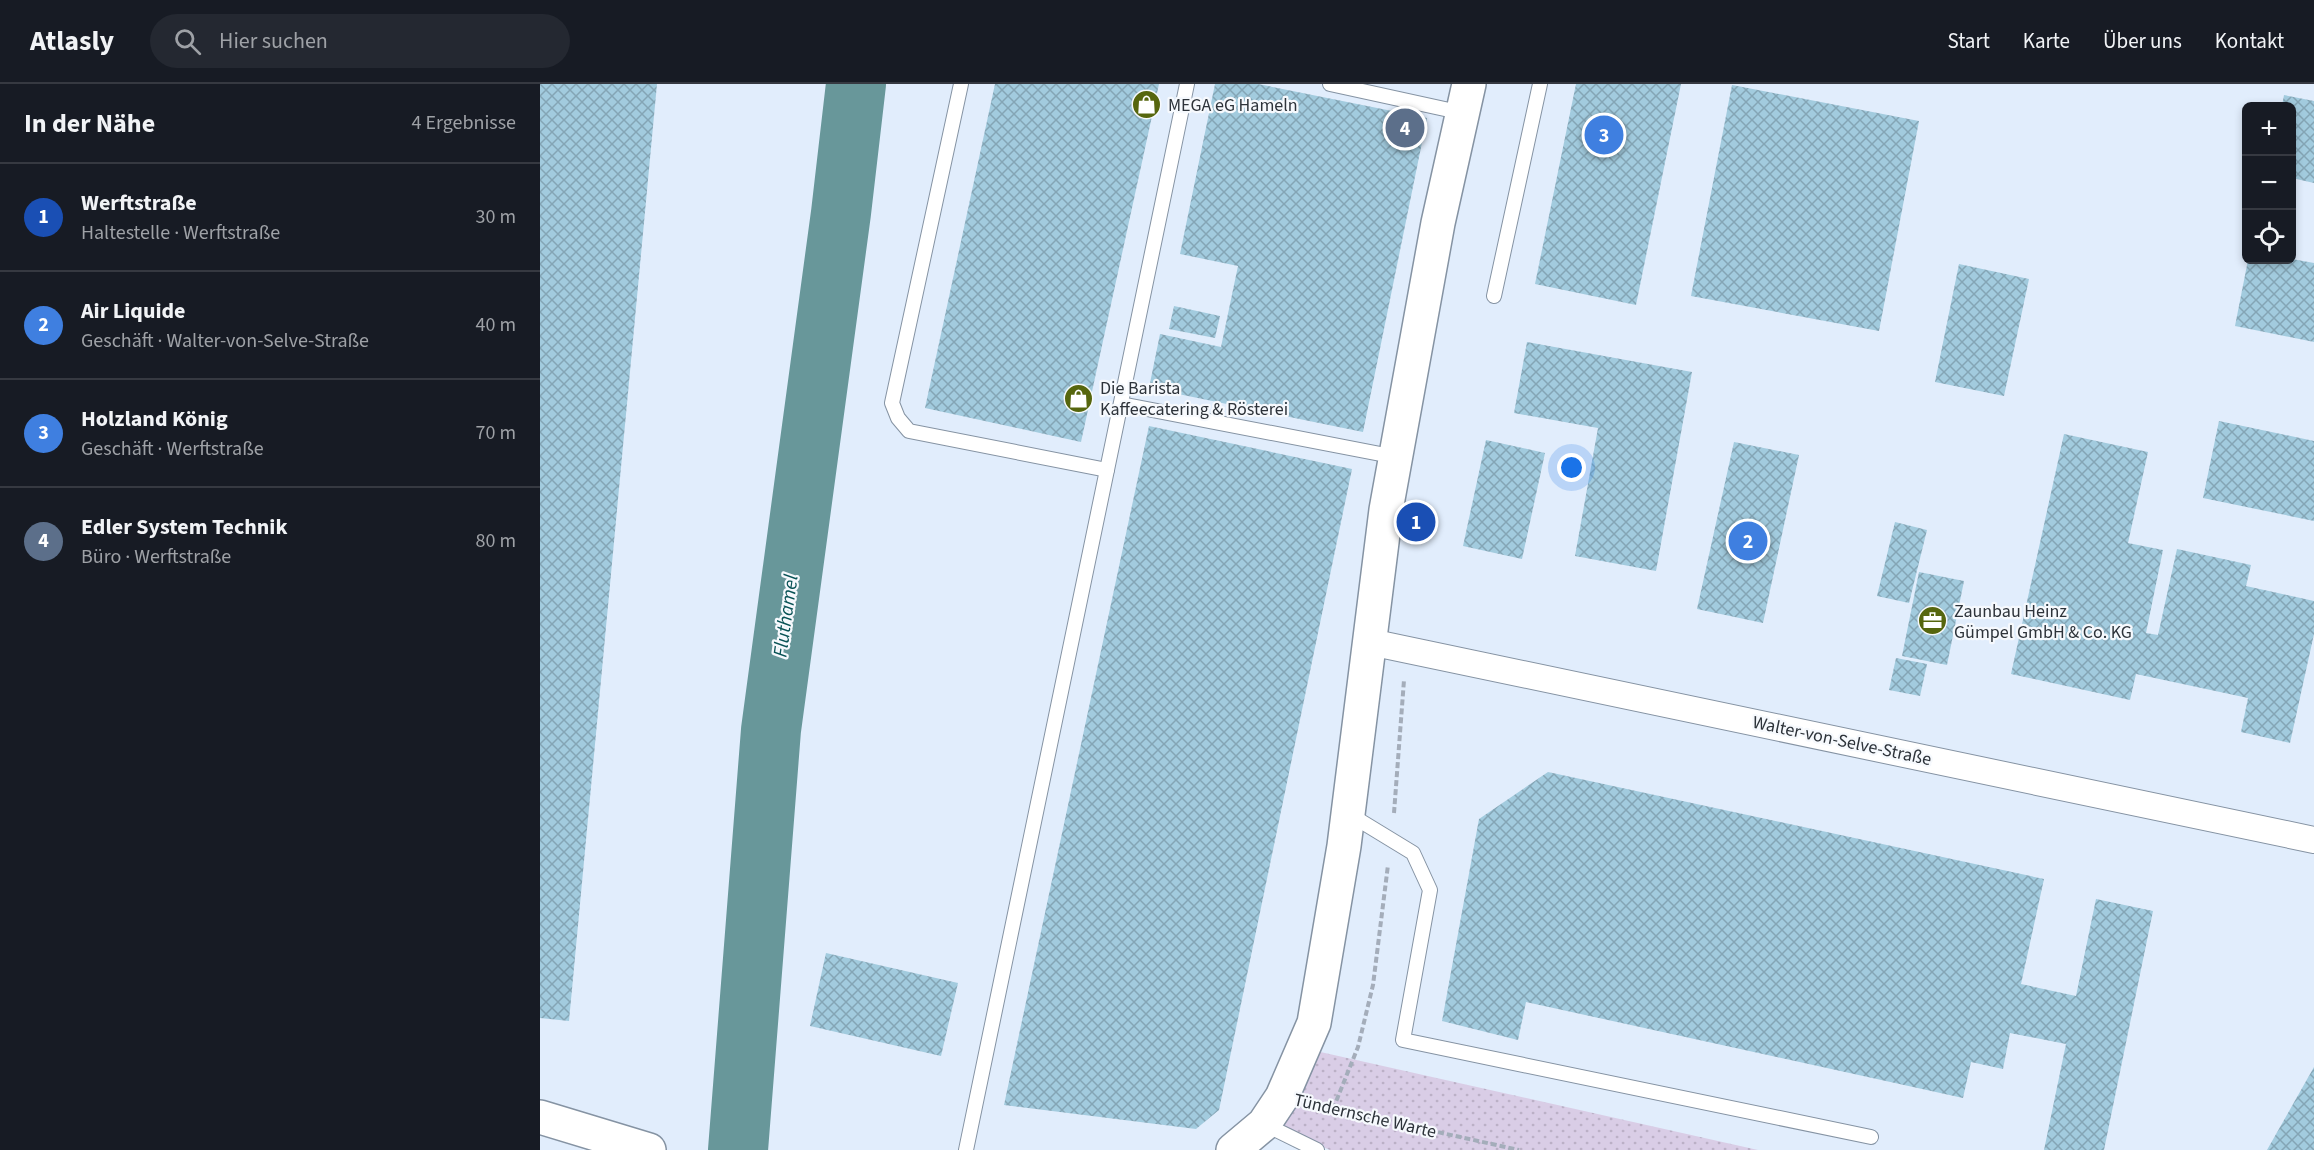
<!DOCTYPE html>
<html lang="de">
<meta charset="utf-8">
<style>
body{margin:0;font-family:"Source Sans 3",sans-serif;background:#242831;color:#f1f3f6}
.controls{position:absolute;right:18px;top:18px;display:grid;overflow:hidden;border-radius:9px;box-shadow:0 3px 9px #0003}
.controls button{width:54px;height:54px;display:grid;place-items:center;padding:0;border:0;border-bottom:2px solid #363941;background:#171b24;color:#f1f3f6;font:30px sans-serif}
.you{position:absolute;left:1032px;top:384px;width:21px;height:21px;margin:-15px;border:4px solid #fff;border-radius:50%;background:#1a73e8;box-shadow:0 0 0 9px #1a73e833}
.badge{display:grid;place-items:center;width:39px;height:39px;border-radius:50%;background:#abb48e;color:#fff;font-size:20px;font-weight:700}
.pin{position:absolute;translate:-50% -50%;border:3px solid #fff;box-shadow:0 2px 6px #0006}
.list{margin:0;padding:0;list-style:none}
h2{display:flex;justify-content:space-between;align-items:center;height:78px;margin:0;padding:0 24px;font-size:26px}
h2 small{font-size:20px;font-weight:400;color:#9ea1a6}
.list li{display:grid;grid-template-columns:39px 1fr auto;gap:18px;align-items:center;box-sizing:border-box;height:108px;padding:0 24px;border-top:2px solid #363941}
.list b{display:block;font-size:22px;white-space:nowrap}
.list p{margin:0;font-size:20px;white-space:nowrap;color:#9ea1a6}
.list em{font-size:20px;font-style:normal;color:#9ea1a6}
.icon{flex:none;width:33px;height:33px;fill:none;stroke:currentColor;stroke-width:2;stroke-linecap:round;stroke-linejoin:round}
.map{position:relative;flex:none;width:1774px;height:1066px;overflow:hidden}
header{display:flex;align-items:center;gap:36px;box-sizing:border-box;height:84px;padding:0 30px;background:#171b24;border-bottom:2px solid #363941}
header strong{font-size:28px}
nav{display:flex;gap:33px;margin-inline-start:auto;font-size:21px}
.search{width:420px;height:54px;background:#242831;display:flex;align-items:center;gap:15px;box-sizing:border-box;padding:0 21px;border-radius:33px;color:#9ea1a6;font-size:22px}
main{display:flex}
aside{flex:1;background:#171b24}
.map>svg:first-child{display:block}
.green{fill:url(#green-dots)}
.lines{fill:none;stroke-linecap:round;stroke-linejoin:round}
.river{stroke:#68979a;stroke-width:60}
.building{fill:url(#building-cross-hatch)}
.service-casing{stroke:#8593a3;stroke-width:16}
.minor-casing{stroke:#8593a3;stroke-width:28}
.tertiary-casing{stroke:#8593a3;stroke-width:36}
.path{stroke:#a4adba;stroke-width:4;stroke-dasharray:6 3;stroke-linecap:butt}
.service{stroke:#fff;stroke-width:14}
.minor{stroke:#fff;stroke-width:26}
.tertiary{stroke:#fff;stroke-width:33}
.labels{text-anchor:middle;dominant-baseline:central;stroke-width:4.5;stroke-linejoin:round;paint-order:stroke}
.poi-label{font-size:18px;fill:#2d333a;stroke:#f6f9fd;text-anchor:start}
.street-label{font-size:18px;fill:#2d333a;stroke:#f6f9fd}
.water-label{font-size:20px;font-style:italic;fill:#085255;stroke:#f6f9fd}
</style>
<header>
<strong>Atlasly</strong>
<div class="search"><svg class="icon" aria-label="search" viewBox="0 0 24 24"><circle cx="10" cy="10" r="6"/><path d="M15 15l6 6"/></svg>Hier suchen</div>
<nav><a>Start</a><a>Karte</a><a>Über uns</a><a>Kontakt</a></nav>
</header>
<main>
<aside>
<h2>In der Nähe<small>4 Ergebnisse</small></h2>
<ul class="list">
<li><span class="badge" style="background:#1a4fb4">1</span><div><b>Werftstraße</b><p>Haltestelle · Werftstraße</p></div><em>30 m</em></li>
<li><span class="badge" style="background:#3f7fe0">2</span><div><b>Air Liquide</b><p>Geschäft · Walter-von-Selve-Straße</p></div><em>40 m</em></li>
<li><span class="badge" style="background:#3f7fe0">3</span><div><b>Holzland König</b><p>Geschäft · Werftstraße</p></div><em>70 m</em></li>
<li><span class="badge" style="background:#5c6f8a">4</span><div><b>Edler System Technik</b><p>Büro · Werftstraße</p></div><em>80 m</em></li>
</ul>
</aside>
<div class="map">
<svg width="1774" height="1066" viewBox="0 0 1774 1066">
<defs>
<pattern id="green-dots" width="8" height="8" patternUnits="userSpaceOnUse" patternTransform="scale(1.5)"><rect width="8" height="8" fill="#d9cde6"/><path d="M2 2h.1M6 6h.1" fill="none" stroke="#bbb0c6" stroke-width="1.8" stroke-linecap="round"/></pattern>
<pattern id="building-cross-hatch" width="8" height="8" patternUnits="userSpaceOnUse" patternTransform="scale(1.5)"><rect width="8" height="8" fill="#a2cbde"/><path d="M0 0l8 8M0 8l8-8" fill="none" stroke="#84a5b5"/></pattern>
</defs>
<rect width="100%" height="100%" fill="#e1edfc"/>
<path class="green" d="M767,965L1218,1066H790L727,1039Z"/>
<g class="lines">
<path class="river" d="M198,1066L231,646L301,129L316,0"/>
</g>
<g class="building">
<path d="M0,0H117L29,937L0,934Z"/>
<path d="M455,0H619L541,358L385,324Z"/>
<path d="M675,0H718L887,34L823,348L609,304L620,250L681,263L698,182L640,170Z"/>
<path d="M1036,0H1141L1096,221L995,200Z"/>
<path d="M1192,1L1379,37L1339,247L1151,212Z"/>
<path d="M1744,11L1774,17V99L1752,94V22H1742Z"/>
<path d="M1708,176L1752,175L1774,179V258L1695,242Z"/>
<path d="M1419,180L1489,195L1464,312L1395,298Z"/>
<path d="M634,222L680,232L675,254L629,245Z"/>
<path d="M987,258L1152,288L1116,487L1035,472L1058,344L974,329Z"/>
<path d="M1679,337L1774,357V437L1663,414Z"/>
<path d="M609,342L812,385L679,1026L656,1045L464,1021Z"/>
<path d="M1524,350L1608,368L1588,459L1623,466L1606,549L1618,551L1637,465L1711,481L1706,502L1774,517V550L1750,659L1701,648L1708,614L1596,590L1590,616L1471,590Z"/>
<path d="M946,356L1005,369L982,475L923,462Z"/>
<path d="M1194,358L1259,371L1223,539L1157,525Z"/>
<path d="M1355,438L1387,446L1369,519L1337,512Z"/>
<path d="M1379,488L1424,497L1407,581L1362,572Z"/>
<path d="M1356,574L1387,580L1380,612L1349,606Z"/>
<path d="M1008,688L1504,795L1481,900L1536,912L1556,815L1613,827L1564,1066H1504L1526,960L1470,949L1463,985L1431,978L1423,1014L986,918L978,956L902,937L939,735Z"/>
<path d="M286,869L418,899L401,972L270,942Z"/>
<path d="M1774,983V1066H1727Z"/>
</g>
<g class="lines">
<defs>
<g id="service">
<path d="M421,0L352,319L358,334L369,347L567,386"/>
<path d="M790,0L923,29"/>
<path d="M954,212L1000,0"/>
<path d="M581,320L856,373"/>
<path d="M809,730L873,769L890,806L863,956L1331,1053"/>
<path d="M724,1040L777,1066"/>
<path d="M426,1066L647,0"/>
</g>
<path id="minor" d="M830,558L1774,756"/>
<g id="tertiary">
<path d="M0,1033L109,1066"/>
<path d="M693,1066L724,1040L742,1013L774,939L804,762L846,426L898,139L929,0"/>
</g>
</defs>
<use href="#service" class="service-casing"/>
<use href="#minor" class="minor-casing"/>
<use href="#tertiary" class="tertiary-casing"/>
<g class="path">
<path d="M854,729L864,596"/>
<path d="M775,1021L979,1066"/>
<path d="M793,1025L818,963L833,901L848,781"/>
</g>
<use href="#service" class="service"/>
<use href="#minor" class="minor"/>
<use href="#tertiary" class="tertiary"/>
</g>
<defs>
<symbol id="shop-disc" viewBox="-11 -11 22 22"><circle r="9.5" fill="#56660e" stroke="#f6f9fd"/><path d="M-5-2.5h2.3a2.7 3.5 0 0 1 5.4 0H5L5.5 6h-11ZM-1.5-2.5h3a1.5 2.3 0 0 0-3 0Z" fill="#fff"/></symbol>
<symbol id="office-disc" viewBox="-11 -11 22 22"><circle r="9.5" fill="#56660e" stroke="#f6f9fd"/><path d="M-6-3h4V-5.5h4V-3h4V5H-6ZM-1-4.5V-3h2v-1.5ZM-6 0V1H6V0Z" fill="#fff"/></symbol>
</defs>
<g fill-rule="evenodd">
<use href="#shop-disc" x="590" y="4" width="33" height="33"/>
<use href="#shop-disc" x="522" y="298" width="33" height="33"/>
<use href="#office-disc" x="1376" y="520" width="33" height="33"/>
</g>
<g class="labels">
<g class="poi-label">
<text x="628" y="21">MEGA eG Hameln</text>
<text x="560" y="304">Die Barista<tspan x="560" dy="21">Kaffeecatering &amp; Rösterei</tspan></text>
<text x="1414" y="527">Zaunbau Heinz<tspan x="1414" dy="21">Gümpel GmbH &amp; Co. KG</tspan></text>
</g>
<g class="street-label">
<text transform="translate(1302 657) rotate(12)">Walter-von-Selve-Straße</text>
<text transform="translate(825 1032) rotate(13)">Tündernsche Warte</text>
</g>
<g class="water-label">
<text transform="translate(246 532) rotate(-82)">Fluthamel</text>
</g>
</g>
</svg>
<div class="controls">
<button>+</button>
<button>−</button>
<button><svg class="icon" aria-label="locate" viewBox="0 0 24 24"><circle cx="12" cy="12" r="6"/><path d="M12 2v4M12 18v4M2 12h4M18 12h4"/></svg></button>
</div>
<div class="you"></div>
<div class="pin badge" style="left:876px;top:438px;background:#1a4fb4">1</div>
<div class="pin badge" style="left:1208px;top:457px;background:#3f7fe0">2</div>
<div class="pin badge" style="left:1064px;top:51px;background:#3f7fe0">3</div>
<div class="pin badge" style="left:865px;top:44px;background:#5c6f8a">4</div>
</div>
</main>
